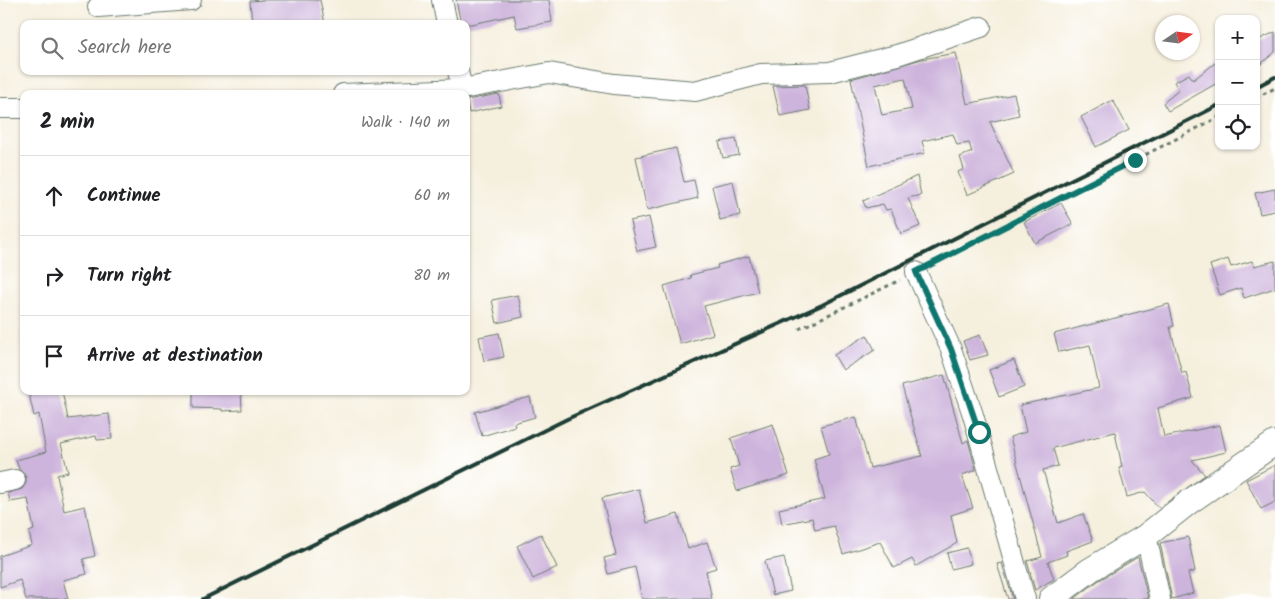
<!DOCTYPE html>
<meta charset="utf-8">
<style>
body{margin:0;font-family:Kalam,sans-serif;background:#f6f6f6;color:#202124}
.controls{position:absolute;right:15px;top:15px;display:grid;overflow:hidden;border-radius:10px;box-shadow:0 1px 4px #0004}
.controls button{width:45px;height:45px;display:grid;place-items:center;padding:0;border:0;border-bottom:1px solid #e0e0e0;background:#fff;color:#202124;font:25px sans-serif}
.compass{position:absolute;left:1155px;top:15px;width:45px;height:45px;border-radius:50%;background:#fff;box-shadow:0 1px 4px #0004;rotate:77deg}
.stop{position:absolute;width:15px;height:15px;margin:-11px;border:4px solid #0f766e;border-radius:50%;background:#fff}
.stop.end{background:#0f766e;border-color:#fff;box-shadow:0 1px 5px #0008}
.list{margin:0;padding:0;list-style:none}
h2{display:flex;justify-content:space-between;align-items:center;height:65px;margin:0;padding:0 20px;font-size:21px}
h2 small{font-size:16px;font-weight:400;color:#757577}
.list li{display:grid;grid-template-columns:32px 1fr auto;gap:15px;align-items:center;box-sizing:border-box;height:80px;padding:0 20px;border-top:1px solid #e0e0e0}
.list b{display:block;font-size:19px;white-space:nowrap}
.list em{font-size:16px;font-style:normal;color:#757577}
.icon{flex:none;width:28px;height:28px;fill:none;stroke:currentColor;stroke-width:2;stroke-linecap:round;stroke-linejoin:round}
.map{position:relative;flex:none;width:1275px;height:599px;overflow:hidden}
.search{position:absolute;background:#fff;box-shadow:0 1px 4px #0004;left:20px;top:20px;width:450px;height:55px;display:flex;align-items:center;gap:12px;box-sizing:border-box;padding:0 18px;border-radius:10px;color:#757577;font-size:19px}
.panel{position:absolute;background:#fff;box-shadow:0 1px 4px #0004;left:20px;top:90px;width:450px;height:305px;border-radius:10px}
.map>svg:first-child{display:block}
.building{fill:#cdb4dc;fill-rule:evenodd}
.lines{fill:none;stroke-linecap:round;stroke-linejoin:round}
.minor-casing{stroke:#6a7b6f;stroke-width:22}
.tertiary-casing{stroke:#6a7b6f;stroke-width:26}
.path{stroke:#6a7b6f;stroke-width:3;stroke-dasharray:4 4;stroke-linecap:butt}
.minor{stroke:#fff;stroke-width:20}
.tertiary{stroke:#fff;stroke-width:24}
.rail{stroke:#1f3d34;stroke-width:4}
.route{stroke:#0f766e;stroke-width:6}
</style>
<div class="map">
<svg width="1275" height="599" viewBox="0 0 1275 599">
<rect width="100%" height="100%" fill="#fff"/>
<filter id="ink" filterUnits="userSpaceOnUse"><feTurbulence type="fractalNoise" baseFrequency=".02" numOctaves="2"/><feDisplacementMap in="SourceGraphic" scale="10" xChannelSelector="R" yChannelSelector="G"/><feConvolveMatrix kernelMatrix="1 2 1 2 8 2 1 2 1" color-interpolation-filters="sRGB"/></filter>
<filter id="wash" filterUnits="userSpaceOnUse"><feTurbulence type="fractalNoise" baseFrequency=".0096" numOctaves="4" result="noise"/><feDisplacementMap in="SourceGraphic" scale="20" xChannelSelector="R" yChannelSelector="G"/><feGaussianBlur stdDeviation="1.12" result="paint"/><feColorMatrix in="noise" values="0 0 0 0 0 0 0 0 0 0 0 0 0 0 0 0 0 1.4 0 .05"/><feComposite in="paint" operator="in"/></filter>
<g filter="url(#wash)">
<rect width="100%" height="100%" fill="#f5efdd"/>
<g id="blocks">
<g class="building">
<path d="M263,0H320L325,24H252L250,1Z"/>
<path d="M456,0H549L552,22L517,28L514,15L472,24H461Z"/>
<path d="M1275,32V52L1256,68V41Z"/>
<path d="M956,53L967,104L1014,94L1019,115L990,122L1014,174L967,195L958,172L964,169L960,157L972,152L969,143L957,145L953,134L922,141L925,153L869,166L851,79L922,59ZM905,78L912,109L882,115L875,85Z"/>
<path d="M1219,60V82L1168,111L1163,103L1179,90L1174,82L1189,74L1193,80Z"/>
<path d="M805,85L810,110L780,116L773,86Z"/>
<path d="M499,94L501,106L469,113L467,100Z"/>
<path d="M1113,100L1129,130L1096,147L1081,117Z"/>
<path d="M736,139L739,155L723,158L719,142Z"/>
<path d="M676,148L684,182L694,180L698,198L647,210L636,157Z"/>
<path d="M917,176L921,195L908,198L920,226L901,234L891,209L886,210L883,204L866,208L863,201Z"/>
<path d="M733,181L740,215L720,220L712,186Z"/>
<path d="M1275,189V211L1260,214L1255,193Z"/>
<path d="M1061,203L1073,224L1035,243L1024,222Z"/>
<path d="M649,217L656,247L637,251L630,221Z"/>
<path d="M749,256L758,292L704,306L713,334L680,344L664,286L691,278L690,275L718,268L717,265Z"/>
<path d="M1228,259L1231,267L1252,261L1254,266L1275,261V288L1244,298L1241,288L1220,295L1210,265Z"/>
<path d="M518,295L523,317L497,323L492,300Z"/>
<path d="M1169,304L1174,326L1170,327L1182,373L1186,372L1193,398L1158,408L1164,437L1220,425L1226,452L1192,460L1205,475L1159,508L1145,492L1127,497L1119,468L1122,467L1115,432L1053,448L1058,466L1043,470L1058,523L1083,514L1093,541L1066,551L1067,555L1048,562L1054,579L1035,590L1027,561L1042,557L1010,437L1026,432L1020,405L1099,388L1090,345L1059,352L1054,334Z"/>
<path d="M499,333L504,357L484,361L479,337Z"/>
<path d="M867,335L875,350L843,370L834,355Z"/>
<path d="M980,335L988,355L970,360L963,341Z"/>
<path d="M1014,360L1024,387L999,397L989,370Z"/>
<path d="M944,375L963,443L968,440L976,470L962,475L973,508L951,515L957,543L916,566L912,559L894,568L880,542L843,554L834,526L815,530L812,518L782,524L779,509L825,499L814,459L829,454L821,426L856,417L870,468L922,456L902,386Z"/>
<path d="M40,391H62L68,419L109,414L112,439L97,440L96,436L61,444L68,472L57,475L64,511L85,506L95,556L83,559L87,574L63,580L68,599H26L20,580L0,587V556L32,545L29,532L34,530L28,499L10,502L8,493L22,489L26,483V477L19,469L16,460L46,452L39,414L34,416L29,394Z"/>
<path d="M193,391H241L242,410L222,411V409L193,408Z"/>
<path d="M530,397L535,417L514,423L515,426L482,436L475,412Z"/>
<path d="M773,424L789,475L737,491L730,469L739,466L731,438Z"/>
<path d="M1275,465V502L1261,509L1246,480Z"/>
<path d="M639,489L647,523L678,514L688,549L707,542L716,568L706,571L712,599H642L635,567L608,574L604,558L616,555L602,498Z"/>
<path d="M541,534L557,567L533,579L517,546Z"/>
<path d="M1188,537L1195,571L1188,573L1193,593L1172,599L1160,543Z"/>
<path d="M967,548L971,564L951,569L947,553Z"/>
<path d="M784,557L791,591L773,595L765,561Z"/>
<path d="M1138,557L1148,599H1074L1098,581Z"/>
<path d="M1002,563L1013,599H1008L997,564Z"/>
</g>
</g>
</g>
<g filter="url(#ink)">
<use href="#blocks" fill-opacity="0" stroke="#6a7b6f" stroke-width="1"/>
<g class="lines">
<defs>
<g id="minor">
<path d="M442,0L447,24"/>
<path d="M98,7L191,0"/>
<path d="M458,71L462,89L549,73L614,84L695,91L761,74L830,72L897,55L981,27"/>
<path d="M343,94L462,89"/>
<path d="M0,108H24"/>
<path d="M916,272L951,349L973,415L1025,599"/>
<path d="M0,483L15,480"/>
<path d="M1146,536L1160,599"/>
</g>
<path id="tertiary" d="M1051,599L1090,570L1146,536L1189,502L1275,443"/>
</defs>
<use href="#minor" class="minor-casing"/>
<use href="#tertiary" class="tertiary-casing"/>
<g class="path">
<path d="M1256,98L1275,88"/>
<path d="M932,264L1219,117"/>
<path d="M799,329L900,280"/>
</g>
<use href="#minor" class="minor"/>
<use href="#tertiary" class="tertiary"/>
<g class="rail">
<path d="M1256,87L1275,77"/>
<path d="M203,599L567,419L822,305L1219,105"/>
</g>
</g>
</g>
<g class="lines" filter="url(#ink)">
<path class="route" d="M979,432L951,349L916,272L1135,160"/>
</g>
</svg>
<div class="controls">
<button>+</button>
<button>−</button>
<button><svg class="icon" aria-label="locate" viewBox="0 0 24 24"><circle cx="12" cy="12" r="6"/><path d="M12 2v4M12 18v4M2 12h4M18 12h4"/></svg></button>
</div>
<svg class="compass" viewBox="-18 -18 36 36"><path d="M0-13l5 13h-10z" fill="#e53935"/><path d="M0 13l5-13h-10z" fill="#757577"/></svg>
<div class="stop" style="left:979px;top:432px"></div>
<div class="stop end" style="left:1135px;top:160px"></div>
<div class="search"><svg class="icon" aria-label="search" viewBox="0 0 24 24"><circle cx="10" cy="10" r="6"/><path d="M15 15l6 6"/></svg>Search here</div>
<section class="panel">
<h2>2 min<small>Walk · 140 m</small></h2>
<ul class="list">
<li><svg class="icon" aria-label="ahead" viewBox="0 0 24 24"><path d="M12 20V5M6 11l6-6 6 6"/></svg><div><b>Continue</b></div><em>60 m</em></li>
<li><svg class="icon" aria-label="right" viewBox="0 0 24 24"><path d="M7 20v-9h11M14 6l5 5-5 5"/></svg><div><b>Turn right</b></div><em>80 m</em></li>
<li><svg class="icon" aria-label="arrive" viewBox="0 0 24 24"><path d="M6 21V4h12l-3 4 3 4H6"/></svg><div><b>Arrive at destination</b></div></li>
</ul>
</section>
</div>
